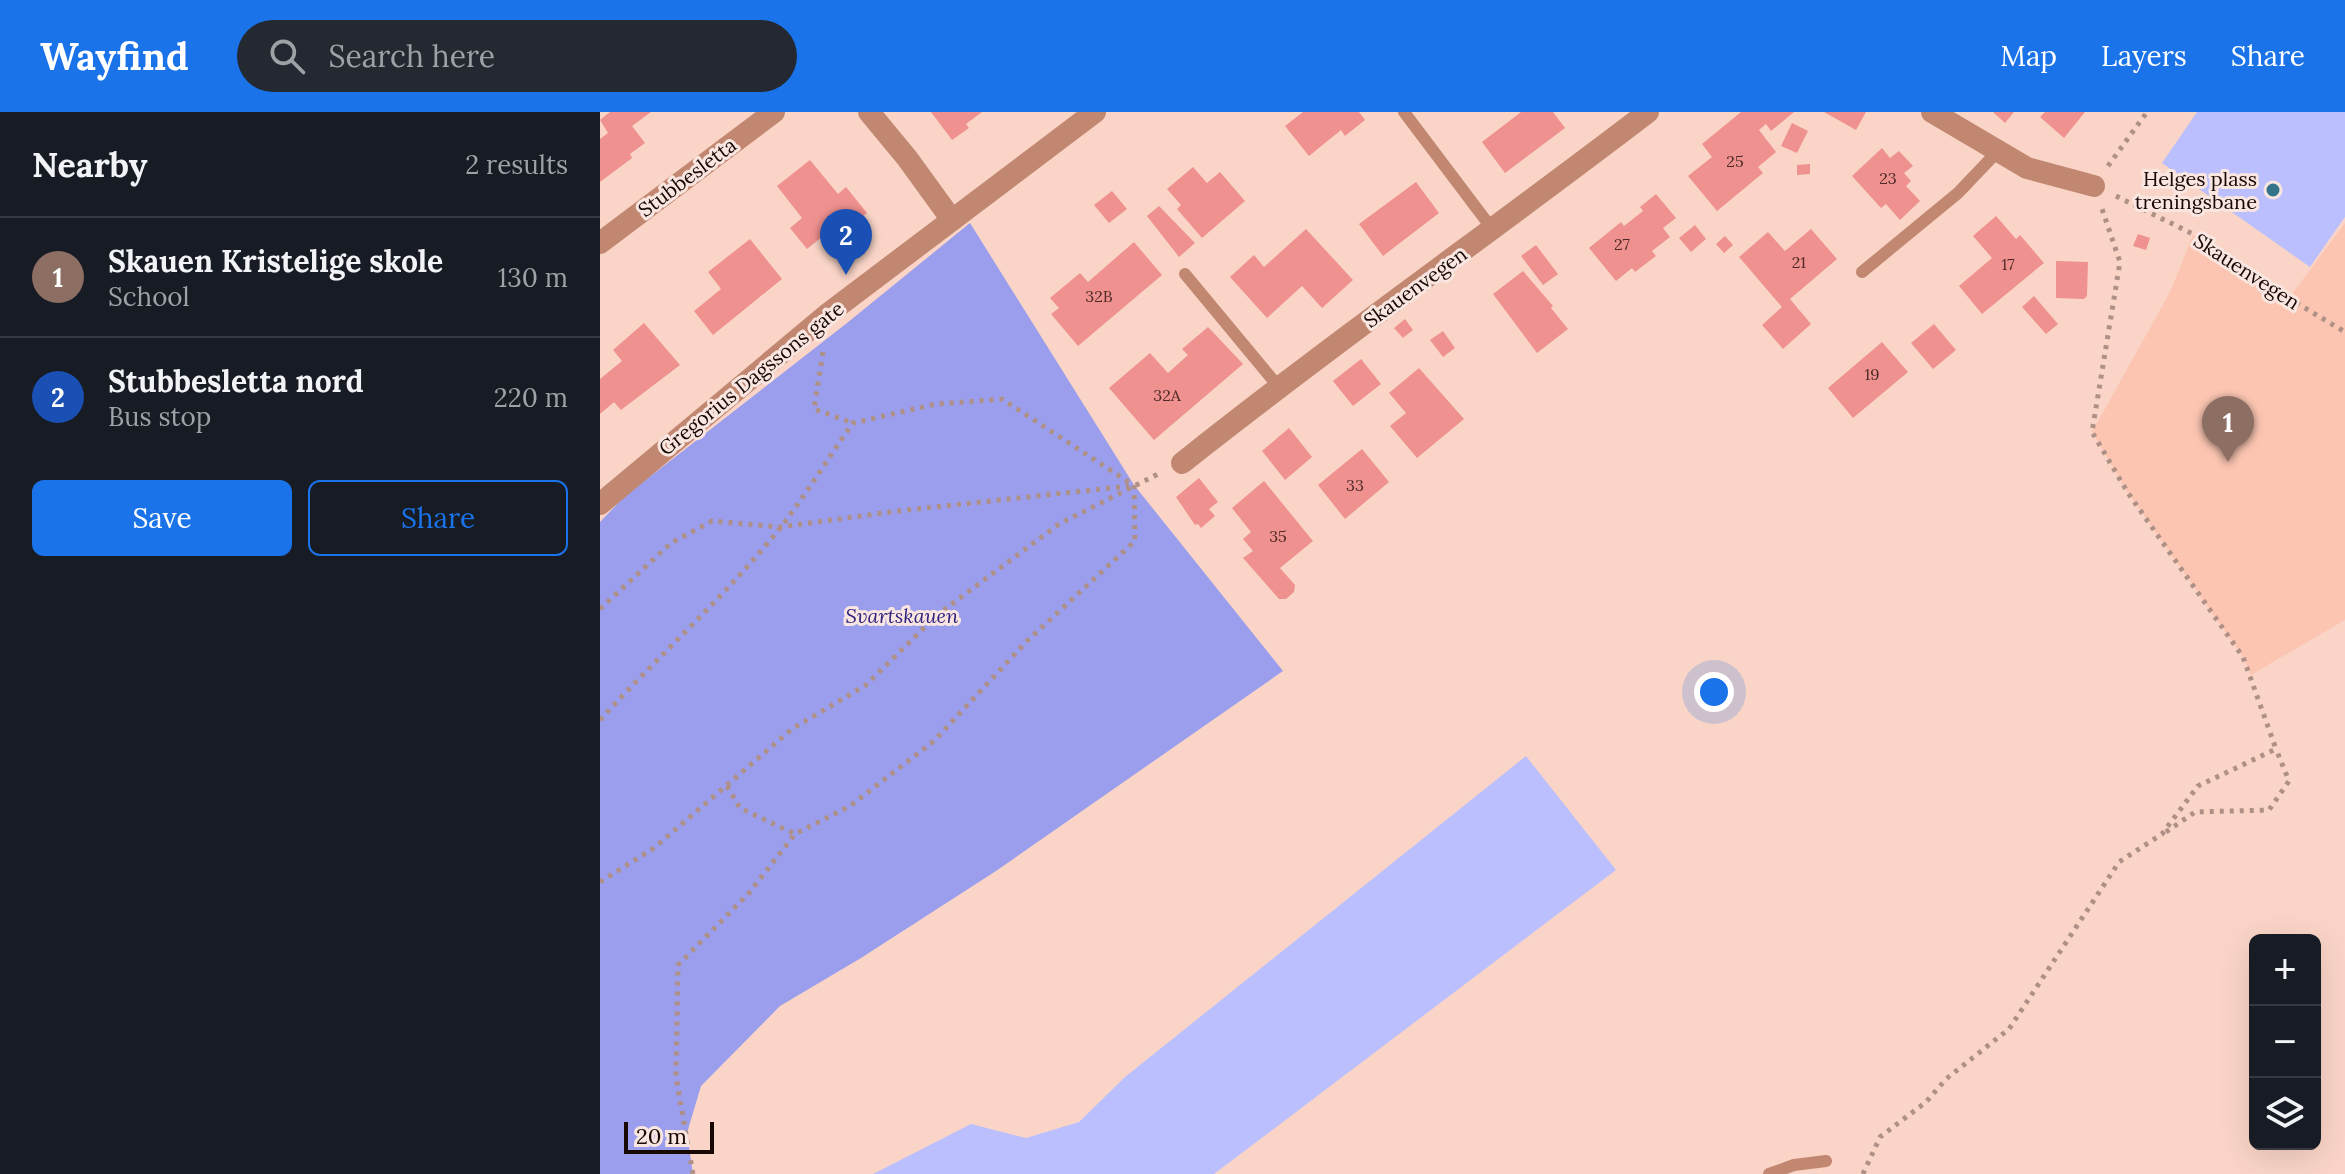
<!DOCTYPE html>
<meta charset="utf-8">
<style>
body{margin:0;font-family:Lora,serif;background:#242831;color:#f1f3f6}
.controls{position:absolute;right:24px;bottom:24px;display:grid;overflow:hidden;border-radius:12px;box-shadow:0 8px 32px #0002}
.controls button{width:72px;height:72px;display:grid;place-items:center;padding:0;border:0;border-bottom:2px solid #363941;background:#171b24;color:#f1f3f6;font:40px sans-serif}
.scale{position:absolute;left:24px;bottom:20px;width:90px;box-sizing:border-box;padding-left:8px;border:4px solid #170804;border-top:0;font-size:22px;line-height:28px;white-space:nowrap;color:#170804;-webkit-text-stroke:6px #fae6e0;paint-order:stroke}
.you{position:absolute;left:1114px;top:580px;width:28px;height:28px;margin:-20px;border:6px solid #fff;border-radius:50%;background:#1a73e8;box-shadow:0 0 0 12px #1a73e833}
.badge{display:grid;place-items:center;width:52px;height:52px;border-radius:50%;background:#1a73e8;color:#fff;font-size:26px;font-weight:700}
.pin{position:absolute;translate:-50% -66px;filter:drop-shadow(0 2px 4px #0008)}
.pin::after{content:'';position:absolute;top:42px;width:28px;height:24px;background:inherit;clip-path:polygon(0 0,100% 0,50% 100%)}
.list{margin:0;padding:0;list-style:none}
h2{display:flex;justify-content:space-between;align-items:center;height:104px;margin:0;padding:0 32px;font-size:34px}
h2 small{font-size:26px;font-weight:400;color:#9ea1a6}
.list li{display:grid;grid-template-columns:52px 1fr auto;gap:24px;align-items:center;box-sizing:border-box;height:120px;padding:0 32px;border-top:2px solid #363941}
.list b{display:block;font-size:30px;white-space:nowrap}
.list p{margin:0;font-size:26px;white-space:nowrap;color:#9ea1a6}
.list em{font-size:26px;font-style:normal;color:#9ea1a6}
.actions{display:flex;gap:16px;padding:24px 32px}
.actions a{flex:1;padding:18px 0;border:2px solid #1a73e8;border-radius:12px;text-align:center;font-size:28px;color:#1a73e8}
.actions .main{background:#1a73e8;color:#fff}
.icon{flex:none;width:44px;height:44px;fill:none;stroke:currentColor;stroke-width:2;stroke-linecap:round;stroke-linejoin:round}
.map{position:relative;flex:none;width:1745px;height:1062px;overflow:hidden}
header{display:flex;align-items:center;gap:48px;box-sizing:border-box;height:112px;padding:0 40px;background:#1a73e8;color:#fff}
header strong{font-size:38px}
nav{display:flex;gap:44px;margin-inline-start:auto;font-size:28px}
.search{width:560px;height:72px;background:#242831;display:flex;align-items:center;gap:20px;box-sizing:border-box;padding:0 28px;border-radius:44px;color:#9ea1a6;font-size:30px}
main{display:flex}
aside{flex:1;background:#171b24}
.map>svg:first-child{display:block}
.built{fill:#fbc5b1}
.green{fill:#bbbffd}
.forest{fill:#9a9eed}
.building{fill:#ef918f}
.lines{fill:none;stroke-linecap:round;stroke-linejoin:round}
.path{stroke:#ae9086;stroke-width:5;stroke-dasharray:4 6;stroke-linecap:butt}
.service{stroke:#c18771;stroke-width:12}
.minor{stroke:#c18771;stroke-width:22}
.tertiary{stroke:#c18771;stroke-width:22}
.poi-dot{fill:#347488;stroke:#fae6e0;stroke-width:3}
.labels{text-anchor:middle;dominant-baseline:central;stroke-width:6;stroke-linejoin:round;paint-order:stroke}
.number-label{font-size:16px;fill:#4d2a27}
.street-label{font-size:20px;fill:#170804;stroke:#fae6e0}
.poi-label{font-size:20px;fill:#170804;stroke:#fae6e0;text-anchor:end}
.park-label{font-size:20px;font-style:italic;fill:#30247f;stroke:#fae6e0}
</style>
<header>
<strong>Wayfind</strong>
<div class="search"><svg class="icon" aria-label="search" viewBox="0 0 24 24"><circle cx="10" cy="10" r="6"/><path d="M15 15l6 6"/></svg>Search here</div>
<nav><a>Map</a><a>Layers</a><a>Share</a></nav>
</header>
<main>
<aside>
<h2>Nearby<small>2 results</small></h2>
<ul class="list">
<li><span class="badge" style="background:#8d6e63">1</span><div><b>Skauen Kristelige skole</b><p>School</p></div><em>130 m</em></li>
<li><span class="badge" style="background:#1a4fb4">2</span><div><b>Stubbesletta nord</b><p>Bus stop</p></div><em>220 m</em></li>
</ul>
<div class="actions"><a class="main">Save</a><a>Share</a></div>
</aside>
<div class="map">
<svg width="1745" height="1062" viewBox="0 0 1745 1062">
<rect width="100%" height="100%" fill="#fad5c7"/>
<path class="built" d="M1745,111V508L1651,563L1643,545L1528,381L1492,320L1570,180L1593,123L1605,128L1689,186Z"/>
<g class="green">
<path d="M1597,0H1745V105L1710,155L1562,51Z"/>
<path d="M926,644L1016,758L614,1062H273L371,1012L426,1026L479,1010L525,965Z"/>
</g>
<path class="forest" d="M370,111L534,373L683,559L396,759L261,846L180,894L101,974L87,1021L93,1062H0V410L25,384L247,211Z"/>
<g class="building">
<path d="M10,0H51L32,14L45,31L30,42L32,46L0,70V27L8,21L0,8Z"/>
<path d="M331,0H382L366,12L369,16L352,28Z"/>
<path d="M703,0H759L765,8L745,24L741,18L709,44L685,14Z"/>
<path d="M921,0H953L965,16L905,61L882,30Z"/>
<path d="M1141,0H1194L1171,19L1166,12L1159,18L1176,40L1158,55L1163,61L1117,99L1088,64L1112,45L1102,32Z"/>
<path d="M1224,0H1266L1256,18Z"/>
<path d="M1393,0H1414L1405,11Z"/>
<path d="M1445,0H1485L1464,26L1440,5Z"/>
<path d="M1192,11L1208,19L1197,41L1181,34Z"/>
<path d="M1282,36L1290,46L1299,39L1313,54L1304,61L1311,69L1306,74L1320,89L1300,108L1286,92L1281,96L1252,64Z"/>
<path d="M210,48L238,82L246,75L267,101L251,114L245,106L207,137L190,116L202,106L177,74Z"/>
<path d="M1210,52V62L1197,63V53Z"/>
<path d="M593,55L607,71L620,60L645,89L602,126L577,97L581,93L567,77Z"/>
<path d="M816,70L839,101L783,144L759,112Z"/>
<path d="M512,79L527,97L509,111L494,93Z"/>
<path d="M1056,82L1076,106L1063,116L1070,125L1052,139L1056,144L1035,160L1032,156L1016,169L989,136L1021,110L1024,114L1043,99L1040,95Z"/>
<path d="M559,94L595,131L579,145L547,104Z"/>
<path d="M1396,104L1416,127L1420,123L1444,151L1382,202L1359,174L1392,146L1373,124Z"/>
<path d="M1095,113L1106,127L1091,140L1079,126Z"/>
<path d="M706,117L753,168L722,196L702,174L667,206L630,165L654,143L664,155Z"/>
<path d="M1211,117L1237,147L1190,187L1211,212L1183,237L1162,213L1182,195L1139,145L1168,120L1185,139Z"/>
<path d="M1538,122L1550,126L1546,138L1533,134Z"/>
<path d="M1125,124L1133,133L1124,141L1116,132Z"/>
<path d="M150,127L182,167L113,223L94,199L121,177L108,160Z"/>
<path d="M534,130L562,163L478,234L451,202L459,196L450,186L480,161L488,170Z"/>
<path d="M936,133L958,162L943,173L921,144Z"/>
<path d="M1456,149L1488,150L1487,184L1484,187L1456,186Z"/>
<path d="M923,159L953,194L951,196L968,217L937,241L893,182Z"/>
<path d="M1434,184L1458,212L1446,222L1422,195Z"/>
<path d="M805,207L813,218L803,226L794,216Z"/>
<path d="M44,211L80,253L21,298L14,290L0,302V267L22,249L13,238Z"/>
<path d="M1334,212L1356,238L1333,257L1311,231Z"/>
<path d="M608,215L643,252L554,328L509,276L550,241L568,261L588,243L582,237Z"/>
<path d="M843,219L855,236L843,245L830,228Z"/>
<path d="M1282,230L1308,260L1253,306L1228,276Z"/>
<path d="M761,247L781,272L753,294L733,269Z"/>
<path d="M819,256L864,307L817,346L790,314L806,301L789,281Z"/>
<path d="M689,316L712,345L685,368L662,339Z"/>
<path d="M762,337L789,370L745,407L718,373Z"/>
<path d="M599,366L618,390L609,397L615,404L601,416L598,412L595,413L576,385Z"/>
<path d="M664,369L713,429L680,456L695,473L694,480L686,487H679L643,446L653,439L643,427L651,420L632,396Z"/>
</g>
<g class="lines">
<g class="path">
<path d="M1508,54L1547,0"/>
<path d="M1516,84L1605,128L1690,187L1745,220"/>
<path d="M223,240L214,297L253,311"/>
<path d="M0,497L71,431L112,409L180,415L298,399L529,374"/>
<path d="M0,608C59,543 125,485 180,416C206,383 228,346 253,311L336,292L402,287L533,373"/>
<path d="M127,674L140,696L195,722"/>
<path d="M1566,720L1595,700L1669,698L1689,669L1676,637"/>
<path d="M0,770L54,736L192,617L266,573L337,503L459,412L560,361"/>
<path d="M93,1062L76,965L78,853L149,781L195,722L250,694L334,629L427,529L535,429L534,373"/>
<path d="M1263,1062L1280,1025L1326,990L1346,967L1409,917L1519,750L1562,722L1598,674L1676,637L1643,545L1528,381L1492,320L1520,150L1501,94"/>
</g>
<g class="service">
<path d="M804,0L893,118"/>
<path d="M1262,160L1358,81L1398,39"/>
<path d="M585,162L678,274"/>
<path d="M1169,1062L1194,1053L1226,1049"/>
</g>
<g class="minor">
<path d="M269,0L307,46L352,108"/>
<path d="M1332,0L1427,56L1494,74"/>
<path d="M0,131L174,0"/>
<path d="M582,351C734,230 894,118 1048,0"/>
</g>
<path class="tertiary" d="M0,392L229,201L495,0"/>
</g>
<circle class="poi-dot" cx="1673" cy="78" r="8"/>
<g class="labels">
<g class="number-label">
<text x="1135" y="49">25</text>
<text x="1288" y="66">23</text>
<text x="1022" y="132">27</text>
<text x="1199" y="150">21</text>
<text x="1408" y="152">17</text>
<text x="499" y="184">32B</text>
<text x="1272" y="262">19</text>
<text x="567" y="283">32A</text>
<text x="755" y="373">33</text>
<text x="678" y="424">35</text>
</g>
<g class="street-label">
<text transform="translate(87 65) rotate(-37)">Stubbesletta</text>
<text transform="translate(1647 159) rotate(33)">Skauenvegen</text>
<text transform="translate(815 175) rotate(-36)">Skauenvegen</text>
<text transform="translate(151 266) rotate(-39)">Gregorius Dagssons gate</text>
</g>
<g class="poi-label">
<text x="1657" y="66">Helges plass<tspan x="1657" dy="23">treningsbane</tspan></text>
</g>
<g class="park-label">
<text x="302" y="503">Svartskauen</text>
</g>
</g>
</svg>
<div class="controls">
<button>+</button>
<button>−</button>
<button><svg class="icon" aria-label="layers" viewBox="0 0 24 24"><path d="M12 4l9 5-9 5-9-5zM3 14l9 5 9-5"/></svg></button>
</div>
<div class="scale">20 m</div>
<div class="you"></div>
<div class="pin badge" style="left:1628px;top:350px;background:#8d6e63">1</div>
<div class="pin badge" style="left:246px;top:163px;background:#1a4fb4">2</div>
</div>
</main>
